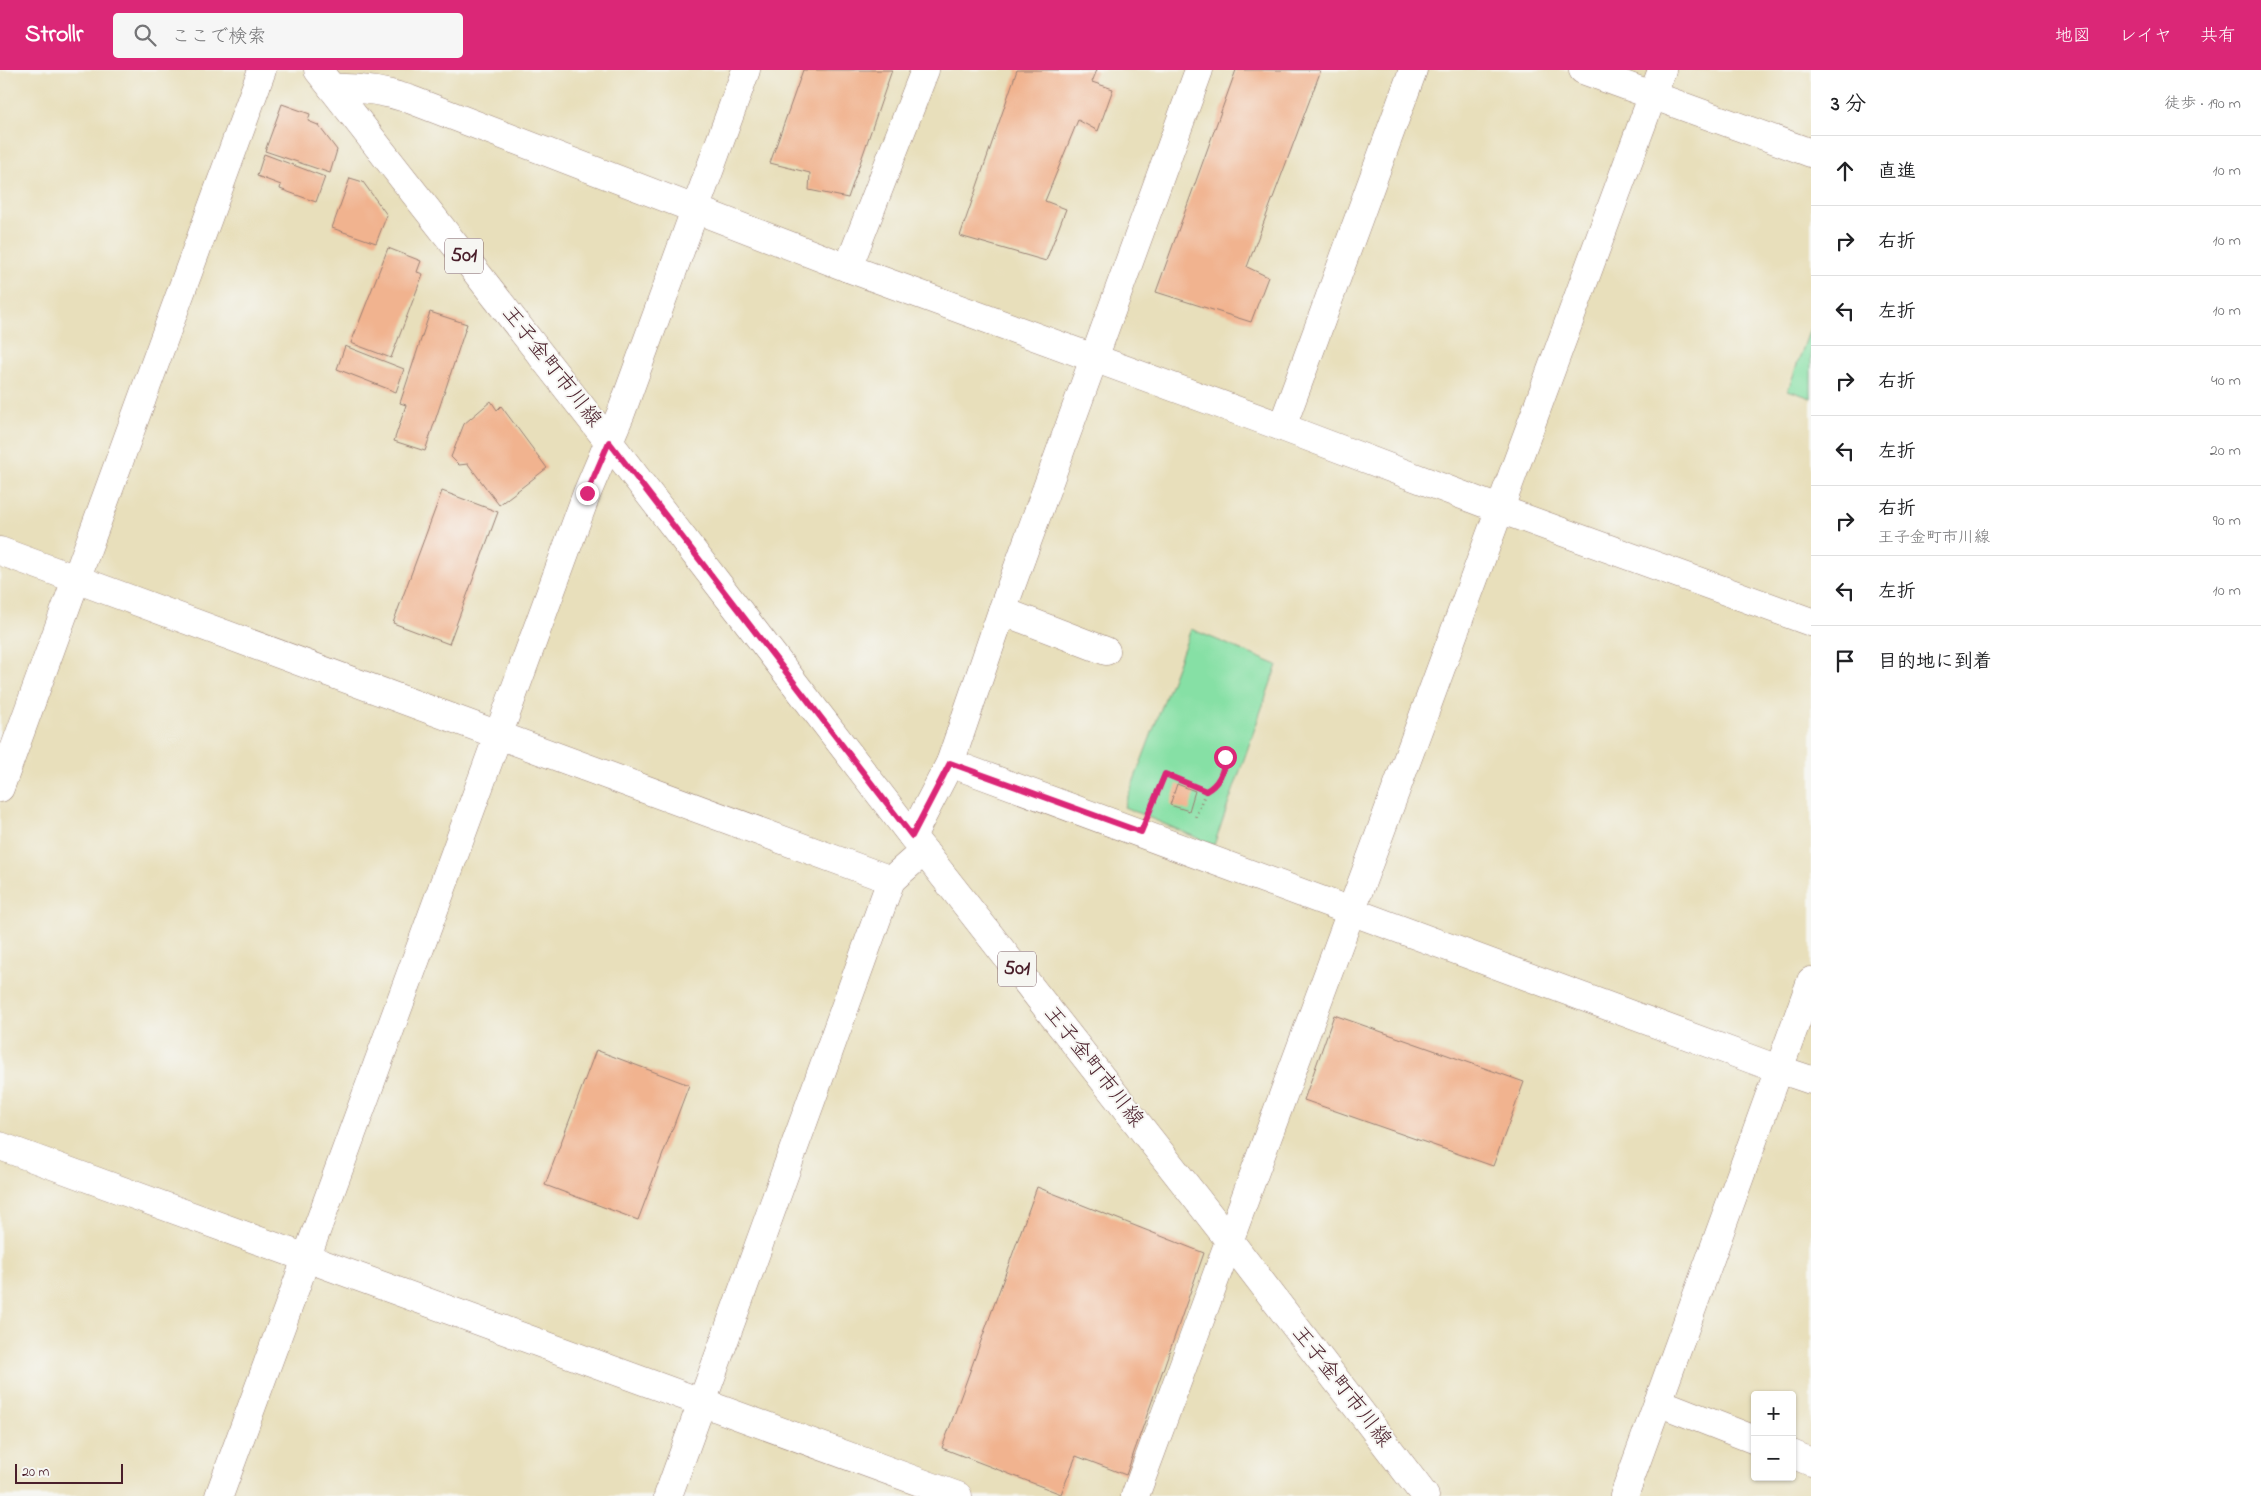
<!DOCTYPE html>
<html lang="ja">
<meta charset="utf-8">
<style>
body{margin:0;font-family:"Indie Flower","Klee One",sans-serif;background:#f6f6f6;color:#202124}
.controls{position:absolute;right:15px;bottom:15px;display:grid;overflow:hidden;border-radius:5px;box-shadow:0 1px 4px #0004}
.controls button{width:45px;height:45px;display:grid;place-items:center;padding:0;border:0;border-bottom:1px solid #e0e0e0;background:#fff;color:#202124;font:25px sans-serif}
.scale{position:absolute;left:15px;bottom:12px;width:108px;box-sizing:border-box;padding-left:5px;border:2px solid #4a1f2b;border-top:0;font-size:14px;line-height:18px;white-space:nowrap;color:#4a1f2b;-webkit-text-stroke:4px #f6f6f2;paint-order:stroke}
.stop{position:absolute;width:15px;height:15px;margin:-11px;border:4px solid #db2777;border-radius:50%;background:#fff}
.stop.end{background:#db2777;border-color:#fff;box-shadow:0 1px 5px #0008}
.list{margin:0;padding:0;list-style:none}
h2{display:flex;justify-content:space-between;align-items:center;height:65px;margin:0;padding:0 20px;font-size:21px}
h2 small{font-size:16px;font-weight:400;color:#757577}
.list li{display:grid;grid-template-columns:32px 1fr auto;gap:15px;align-items:center;box-sizing:border-box;height:70px;padding:0 20px;border-top:1px solid #e0e0e0}
.list b{display:block;font-size:19px;white-space:nowrap}
.list p{margin:0;font-size:16px;white-space:nowrap;color:#757577}
.list em{font-size:16px;font-style:normal;color:#757577}
.icon{flex:none;width:28px;height:28px;fill:none;stroke:currentColor;stroke-width:2;stroke-linecap:round;stroke-linejoin:round}
.map{position:relative;flex:none;width:1811px;height:1426px;overflow:hidden}
header{display:flex;align-items:center;gap:30px;box-sizing:border-box;height:70px;padding:0 25px;background:#db2777;color:#fff}
header strong{font-size:24px}
nav{display:flex;gap:28px;margin-inline-start:auto;font-size:18px}
.search{width:350px;height:45px;background:#f6f6f6;display:flex;align-items:center;gap:12px;box-sizing:border-box;padding:0 18px;border-radius:5px;color:#757577;font-size:19px}
main{display:flex}
aside{flex:1;background:#fff}
.map>svg:first-child{display:block}
.green{fill:#86e0a5;stroke:#688068}
.building{fill:#f1b38f}
.lines{fill:none;stroke-linecap:round;stroke-linejoin:round}
.minor-casing{stroke:#997f73;stroke-width:29}
.major-casing{stroke:#997f73;stroke-width:29}
.path{stroke:#997f73;stroke-width:3;stroke-dasharray:1 4;stroke-linecap:butt}
.minor{stroke:#fff;stroke-width:28}
.major{stroke:#fff;stroke-width:28}
.route{stroke:#db2777;stroke-width:6}
.labels{text-anchor:middle;dominant-baseline:central;stroke-width:4;stroke-linejoin:round;paint-order:stroke}
.shield{fill:#f6f6f2;stroke:#7e6067;stroke-width:1}
.shield-label{font-size:20px;font-weight:bold;fill:#4a1f2b}
.street-label{font-size:21px;fill:#4a1f2b;stroke:#f6f6f2}
</style>
<header>
<strong>Strollr</strong>
<div class="search"><svg class="icon" aria-label="search" viewBox="0 0 24 24"><circle cx="10" cy="10" r="6"/><path d="M15 15l6 6"/></svg>ここで検索</div>
<nav><a>地図</a><a>レイヤ</a><a>共有</a></nav>
</header>
<main>
<div class="map">
<svg width="1811" height="1426" viewBox="0 0 1811 1426">
<rect width="100%" height="100%" fill="#f6f6f2"/>
<filter id="ink" filterUnits="userSpaceOnUse"><feTurbulence type="fractalNoise" baseFrequency=".02" numOctaves="2"/><feDisplacementMap in="SourceGraphic" scale="10" xChannelSelector="R" yChannelSelector="G"/><feConvolveMatrix kernelMatrix="1 2 1 2 8 2 1 2 1" color-interpolation-filters="sRGB"/></filter>
<filter id="wash" filterUnits="userSpaceOnUse"><feTurbulence type="fractalNoise" baseFrequency=".0096" numOctaves="4" result="noise"/><feDisplacementMap in="SourceGraphic" scale="20" xChannelSelector="R" yChannelSelector="G"/><feGaussianBlur stdDeviation="1.12" result="paint"/><feColorMatrix in="noise" values="0 0 0 0 0 0 0 0 0 0 0 0 0 0 0 0 0 1.4 0 .05"/><feComposite in="paint" operator="in"/></filter>
<g filter="url(#wash)">
<rect width="100%" height="100%" fill="#e8dfbb"/>
<g class="green">
<path d="M1811,256V328L1788,320Z"/>
<path d="M1191,559L1277,595L1214,775L1124,737Z"/>
</g>
<g id="blocks">
<g class="building">
<path d="M803,0H892L848,128L809,120L810,103L770,93Z"/>
<path d="M1017,0H1097L1092,12L1113,19L1098,61L1078,50L1045,131L1066,139L1046,191L960,166Z"/>
<path d="M1236,0H1321L1247,197L1268,207L1251,252L1156,222Z"/>
<path d="M282,34L310,44L308,51L318,55L337,80L330,103L265,81Z"/>
<path d="M264,84L325,107L316,132L280,119L281,115L257,106Z"/>
<path d="M350,108L363,112L387,145L376,173L332,158Z"/>
<path d="M388,178L421,191L417,202L423,204L391,288L351,273Z"/>
<path d="M430,242L467,254L425,381L394,371L406,335L400,333Z"/>
<path d="M345,276L404,299L396,322L337,299Z"/>
<path d="M491,331L497,340L501,336L547,398L499,435L468,394L459,395L451,387L464,354Z"/>
<path d="M442,421L498,442L449,574L393,553Z"/>
<path d="M1177,714L1195,721L1189,741L1170,735Z"/>
<path d="M1334,945L1524,1012L1493,1096L1304,1030Z"/>
<path d="M596,980L689,1015L638,1150L545,1115Z"/>
<path d="M1037,1117L1204,1183L1126,1405L1076,1386L1061,1424L942,1378Z"/>
</g>
</g>
</g>
<g filter="url(#ink)">
<use href="#blocks" fill-opacity="0" stroke="#997f73" stroke-width="1"/>
<g class="lines">
<defs>
<g id="minor">
<path d="M1583,0L1811,83"/>
<path d="M332,18C360,17 383,21 409,29L848,198L1282,357L1499,439L1811,552"/>
<path d="M848,198L925,0"/>
<path d="M1282,357L1413,0"/>
<path d="M0,481L891,810L924,781"/>
<path d="M1002,541L1106,581"/>
<path d="M950,693L1778,999L1811,1010"/>
<path d="M0,718L262,0"/>
<path d="M912,766L950,693L1002,541L1199,0"/>
<path d="M0,1076L958,1426"/>
<path d="M1658,1332L1755,1370"/>
<path d="M1792,1384L1811,1392"/>
<path d="M219,1426L587,423L621,343L746,0"/>
<path d="M668,1426L891,810"/>
<path d="M1135,1426L1662,0"/>
<path d="M1624,1426L1811,911"/>
</g>
<path id="major" d="M318,0L609,372L912,766L1229,1170L1425,1426"/>
</defs>
<use href="#minor" class="minor-casing"/>
<use href="#major" class="major-casing"/>
<g class="path">
<path d="M1206,721C1219,713 1224,702 1225,687"/>
<path d="M1152,735L1165,704L1206,721L1195,748"/>
</g>
<use href="#minor" class="minor"/>
<use href="#major" class="major"/>
</g>
</g>
<g class="lines" filter="url(#ink)">
<path class="route" d="M587,423L609,372L912,766L950,693L1141,762L1165,704L1206,721C1219,714 1224,701 1225,687"/>
</g>
<g class="labels">
<g class="shield">
<rect x="445" y="168.5" width="38" height="35" rx="4"/>
<rect x="998" y="881.5" width="38" height="35" rx="4"/>
</g>
<g class="shield-label">
<text x="464" y="186">501</text>
<text x="1017" y="899">501</text>
</g>
<g class="street-label">
<text transform="translate(551 297) rotate(52)">王子金町市川線</text>
<text transform="translate(1093 997) rotate(52)">王子金町市川線</text>
<text transform="translate(1341 1317) rotate(52)">王子金町市川線</text>
</g>
</g>
</svg>
<div class="controls">
<button>+</button>
<button>−</button>
</div>
<div class="scale">20 m</div>
<div class="stop" style="left:1225px;top:687px"></div>
<div class="stop end" style="left:587px;top:423px"></div>
</div>
<aside>
<h2>3 分<small>徒歩 · 190 m</small></h2>
<ul class="list">
<li><svg class="icon" aria-label="ahead" viewBox="0 0 24 24"><path d="M12 20V5M6 11l6-6 6 6"/></svg><div><b>直進</b></div><em>10 m</em></li>
<li><svg class="icon" aria-label="right" viewBox="0 0 24 24"><path d="M7 20v-9h11M14 6l5 5-5 5"/></svg><div><b>右折</b></div><em>10 m</em></li>
<li><svg class="icon" aria-label="left" viewBox="0 0 24 24"><path d="M17 20v-9H6M10 6l-5 5 5 5"/></svg><div><b>左折</b></div><em>10 m</em></li>
<li><svg class="icon" aria-label="right" viewBox="0 0 24 24"><path d="M7 20v-9h11M14 6l5 5-5 5"/></svg><div><b>右折</b></div><em>40 m</em></li>
<li><svg class="icon" aria-label="left" viewBox="0 0 24 24"><path d="M17 20v-9H6M10 6l-5 5 5 5"/></svg><div><b>左折</b></div><em>20 m</em></li>
<li><svg class="icon" aria-label="right" viewBox="0 0 24 24"><path d="M7 20v-9h11M14 6l5 5-5 5"/></svg><div><b>右折</b><p>王子金町市川線</p></div><em>90 m</em></li>
<li><svg class="icon" aria-label="left" viewBox="0 0 24 24"><path d="M17 20v-9H6M10 6l-5 5 5 5"/></svg><div><b>左折</b></div><em>10 m</em></li>
<li><svg class="icon" aria-label="arrive" viewBox="0 0 24 24"><path d="M6 21V4h12l-3 4 3 4H6"/></svg><div><b>目的地に到着</b></div></li>
</ul>
</aside>
</main>
